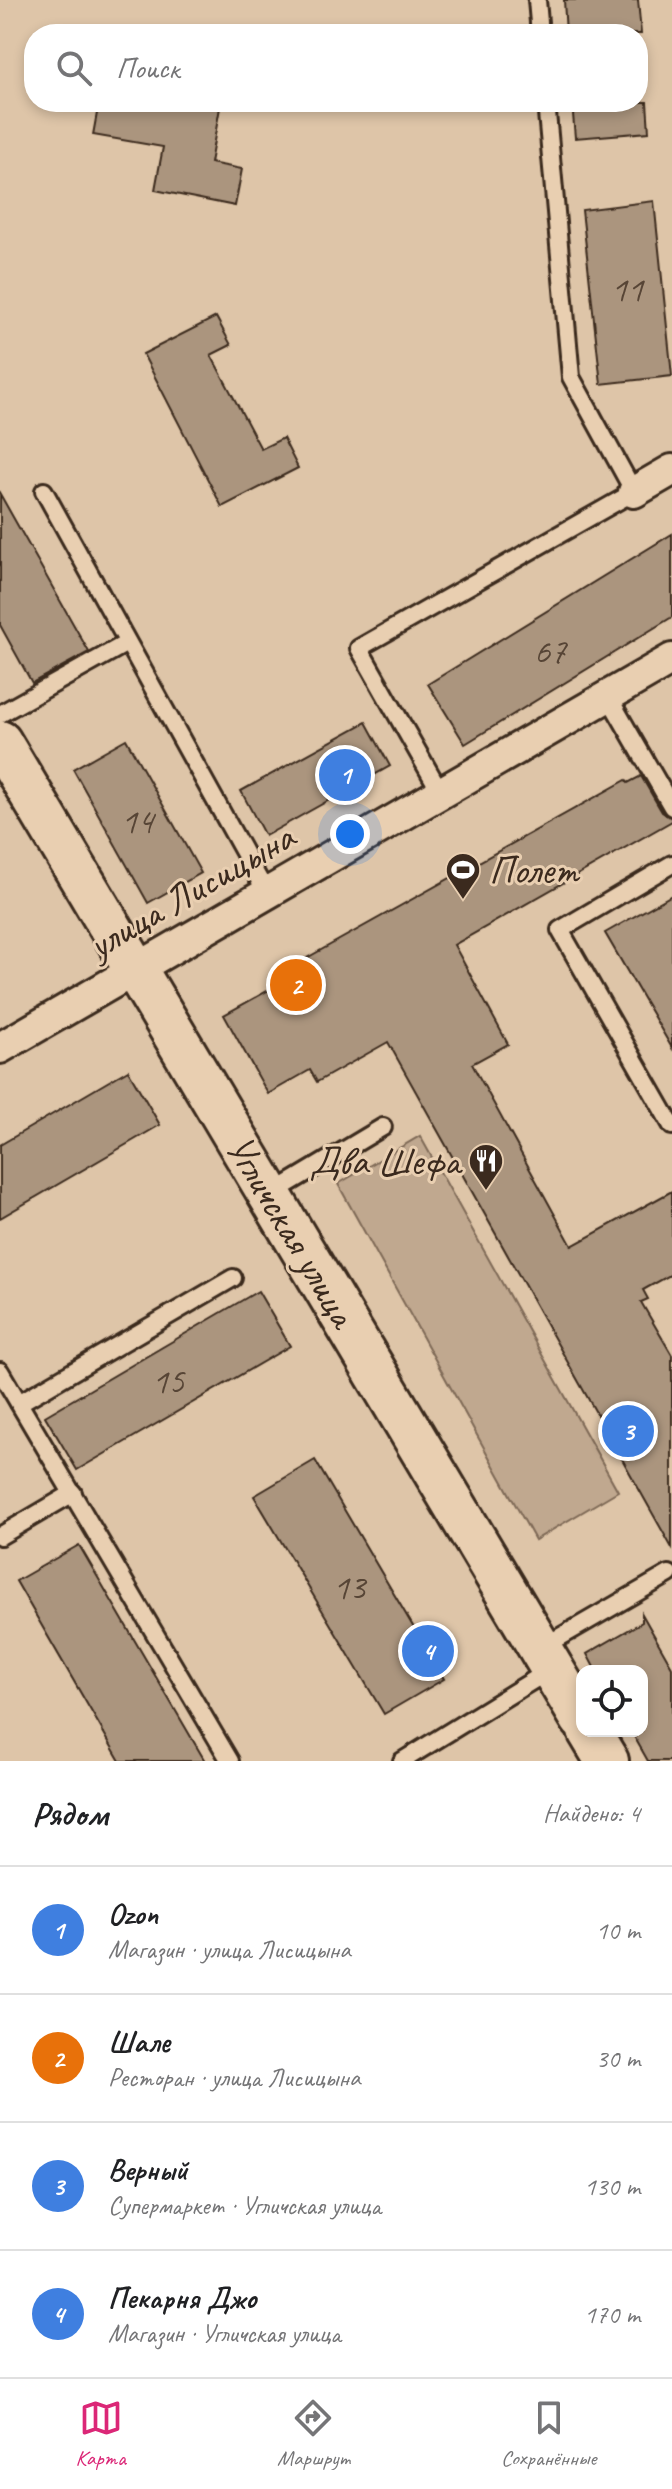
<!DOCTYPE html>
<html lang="ru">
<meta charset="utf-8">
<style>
body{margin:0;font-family:Caveat,sans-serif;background:#f6f6f6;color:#202124}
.controls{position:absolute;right:24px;bottom:24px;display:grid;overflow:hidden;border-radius:16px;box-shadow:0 4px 12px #0003}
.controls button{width:72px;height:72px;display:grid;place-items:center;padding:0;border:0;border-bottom:2px solid #e0e0e0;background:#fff;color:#202124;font:40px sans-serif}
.you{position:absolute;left:350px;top:834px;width:28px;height:28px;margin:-20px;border:6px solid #fff;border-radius:50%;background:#1a73e8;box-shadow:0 0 0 12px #1a73e833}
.badge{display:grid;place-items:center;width:52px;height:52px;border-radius:50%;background:#db2777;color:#fff;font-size:26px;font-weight:700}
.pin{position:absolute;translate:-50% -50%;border:4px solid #fff;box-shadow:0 2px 8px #0006}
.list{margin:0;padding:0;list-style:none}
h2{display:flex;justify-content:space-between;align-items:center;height:104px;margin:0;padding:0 32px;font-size:34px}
h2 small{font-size:26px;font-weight:400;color:#757577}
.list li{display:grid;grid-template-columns:52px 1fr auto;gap:24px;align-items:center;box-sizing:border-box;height:128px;padding:0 32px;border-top:2px solid #e0e0e0}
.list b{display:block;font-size:30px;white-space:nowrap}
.list p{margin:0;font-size:26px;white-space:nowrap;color:#757577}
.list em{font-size:26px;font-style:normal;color:#757577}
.icon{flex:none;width:44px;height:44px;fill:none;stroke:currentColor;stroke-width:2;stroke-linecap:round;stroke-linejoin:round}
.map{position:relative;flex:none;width:672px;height:1761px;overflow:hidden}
.search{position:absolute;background:#fff;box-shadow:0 4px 12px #0003;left:24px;right:24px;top:24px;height:88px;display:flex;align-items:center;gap:20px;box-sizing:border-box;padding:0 28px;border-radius:32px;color:#757577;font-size:30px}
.sheet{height:616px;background:#fff}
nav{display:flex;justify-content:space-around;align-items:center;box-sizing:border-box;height:112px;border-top:2px solid #e0e0e0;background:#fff;font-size:22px;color:#757577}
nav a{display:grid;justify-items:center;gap:4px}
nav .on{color:#db2777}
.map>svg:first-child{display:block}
.green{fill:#c0a88f;stroke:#7e6956;stroke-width:2}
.building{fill:#ab957e;stroke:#3b2a1e;stroke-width:2}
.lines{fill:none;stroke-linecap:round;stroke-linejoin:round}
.lane-casing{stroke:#3b2a1e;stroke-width:22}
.street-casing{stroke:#3b2a1e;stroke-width:36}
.secondary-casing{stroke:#3b2a1e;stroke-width:48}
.lane{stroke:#e9cfb1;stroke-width:16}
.street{stroke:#e9cfb1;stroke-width:30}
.secondary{stroke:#e9cfb1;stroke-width:42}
.labels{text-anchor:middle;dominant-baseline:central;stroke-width:6;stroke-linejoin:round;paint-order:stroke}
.number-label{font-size:36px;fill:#574536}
.poi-label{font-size:40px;fill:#3b2a1e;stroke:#e9cfb1;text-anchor:start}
.street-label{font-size:40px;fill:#3b2a1e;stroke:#e9cfb1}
</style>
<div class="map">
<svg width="672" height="1761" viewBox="0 0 672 1761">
<rect width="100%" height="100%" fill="#dec5a8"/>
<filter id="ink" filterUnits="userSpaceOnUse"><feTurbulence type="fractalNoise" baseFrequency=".0125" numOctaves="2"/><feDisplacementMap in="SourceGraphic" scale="16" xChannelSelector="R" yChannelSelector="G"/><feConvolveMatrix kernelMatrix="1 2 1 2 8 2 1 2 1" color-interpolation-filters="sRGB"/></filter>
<g filter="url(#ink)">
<path class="green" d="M420,1136L618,1491L535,1540L338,1184Z"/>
<g class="building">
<path d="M564,0H638L641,34H566Z"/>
<path d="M99,102H221L210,163L242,169L235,206L155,190L163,147L93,135Z"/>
<path d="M572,102H647L649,132L575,138Z"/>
<path d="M654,201L672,376L601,384L582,210Z"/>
<path d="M216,317L231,345L211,355L261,449L283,438L298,468L222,507L143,354Z"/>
<path d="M0,494L89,652L32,683L0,625Z"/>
<path d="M672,534V617L465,744L428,684Z"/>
<path d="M366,722L390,766L265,836L241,791Z"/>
<path d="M126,739L201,873L148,903L73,769Z"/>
<path d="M641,776L662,812L672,818V821L454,945L508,1044L472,1064L572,1246L672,1191V1274L643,1290L648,1299L641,1302L672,1355V1548L388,1042L317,1082L310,1070L268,1094L224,1015L301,972L296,964L626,780L628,783Z"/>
<path d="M672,895V1048L605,933Z"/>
<path d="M128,1070L160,1125L0,1218V1145Z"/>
<path d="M258,1291L290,1346L77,1470L45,1416Z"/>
<path d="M315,1460L444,1679L384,1714L254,1496Z"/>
<path d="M79,1545L205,1761H120L16,1581Z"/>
<path d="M642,1614L672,1667V1761H648L631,1731H642V1671H596L587,1654L642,1622Z"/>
</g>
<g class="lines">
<defs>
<g id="lane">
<path d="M537,0L540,34"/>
<path d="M44,491L267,894"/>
<path d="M608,696L672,807"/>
<path d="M0,714L127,643"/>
<path d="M441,793L359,648L634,492L571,377L546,102"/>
<path d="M672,864L560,930L672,1126"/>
<path d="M271,1194L383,1127"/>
<path d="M0,1371L230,1761"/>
<path d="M19,1403L233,1278"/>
<path d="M0,1536L73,1493"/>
<path d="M541,1648L669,1574"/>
<path d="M402,1761L550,1670"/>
</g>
<g id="street">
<path d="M634,492L672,470"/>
<path d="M0,1048L672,659"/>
</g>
<g id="secondary">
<path d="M0,742L582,1719"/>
<path d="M589,1731L607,1761"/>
</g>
</defs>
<use href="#lane" class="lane-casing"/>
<use href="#street" class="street-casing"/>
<use href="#secondary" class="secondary-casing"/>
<use href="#lane" class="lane"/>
<use href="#street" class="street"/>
<use href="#secondary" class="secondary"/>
</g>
</g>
<defs>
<symbol id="stadium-pin" viewBox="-11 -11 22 30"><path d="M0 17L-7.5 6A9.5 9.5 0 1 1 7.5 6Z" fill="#3b2a1e" stroke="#e9cfb1"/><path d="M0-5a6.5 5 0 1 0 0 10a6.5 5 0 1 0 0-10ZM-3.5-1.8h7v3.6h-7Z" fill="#fff"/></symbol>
<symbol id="restaurant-pin" viewBox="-11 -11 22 30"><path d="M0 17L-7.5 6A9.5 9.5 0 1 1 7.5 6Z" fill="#3b2a1e" stroke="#e9cfb1"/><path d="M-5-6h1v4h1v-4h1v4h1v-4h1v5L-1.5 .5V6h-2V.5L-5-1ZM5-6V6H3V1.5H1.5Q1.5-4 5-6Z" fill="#fff"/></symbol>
</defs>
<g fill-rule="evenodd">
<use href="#stadium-pin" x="443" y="850" width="40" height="54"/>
<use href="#restaurant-pin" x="466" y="1141" width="40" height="54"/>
</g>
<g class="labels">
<g class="number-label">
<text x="627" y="289">11</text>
<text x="550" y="651">67</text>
<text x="137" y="821">14</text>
<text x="168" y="1381">15</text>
<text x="349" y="1587">13</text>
</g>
<g class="poi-label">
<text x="489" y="870">Полет</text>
<text x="460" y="1161" text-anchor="end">Два Шефа</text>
</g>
<g class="street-label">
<text transform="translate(191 891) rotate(-30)">улица Лисицына</text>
<text transform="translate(291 1231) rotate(59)">Угличская улица</text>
</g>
</g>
</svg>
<div class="controls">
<button><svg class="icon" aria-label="locate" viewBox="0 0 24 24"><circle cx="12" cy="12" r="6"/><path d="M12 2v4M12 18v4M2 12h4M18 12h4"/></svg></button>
</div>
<div class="you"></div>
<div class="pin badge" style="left:345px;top:775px;background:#3f7fe0">1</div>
<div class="pin badge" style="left:296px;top:985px;background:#e8710a">2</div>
<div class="pin badge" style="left:628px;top:1431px;background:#3f7fe0">3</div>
<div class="pin badge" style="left:428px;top:1651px;background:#3f7fe0">4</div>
<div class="search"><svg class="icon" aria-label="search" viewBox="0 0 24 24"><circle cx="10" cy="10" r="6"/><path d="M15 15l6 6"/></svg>Поиск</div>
</div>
<section class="sheet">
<h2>Рядом<small>Найдено: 4</small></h2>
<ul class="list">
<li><span class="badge" style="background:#3f7fe0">1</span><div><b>Ozon</b><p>Магазин · улица Лисицына</p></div><em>10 m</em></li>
<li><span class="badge" style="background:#e8710a">2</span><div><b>Шале</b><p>Ресторан · улица Лисицына</p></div><em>30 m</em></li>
<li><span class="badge" style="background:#3f7fe0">3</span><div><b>Верный</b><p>Супермаркет · Угличская улица</p></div><em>130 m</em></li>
<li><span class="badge" style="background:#3f7fe0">4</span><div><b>Пекарня Джо</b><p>Магазин · Угличская улица</p></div><em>170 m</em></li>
</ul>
</section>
<nav>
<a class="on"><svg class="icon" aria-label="map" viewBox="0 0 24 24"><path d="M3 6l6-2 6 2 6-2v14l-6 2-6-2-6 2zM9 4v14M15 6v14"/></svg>Карта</a>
<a><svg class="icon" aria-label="directions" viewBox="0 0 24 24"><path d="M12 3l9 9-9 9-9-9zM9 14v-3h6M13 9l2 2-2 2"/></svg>Маршрут</a>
<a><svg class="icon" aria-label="saved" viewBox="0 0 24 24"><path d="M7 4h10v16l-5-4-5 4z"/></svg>Сохранённые</a>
</nav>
